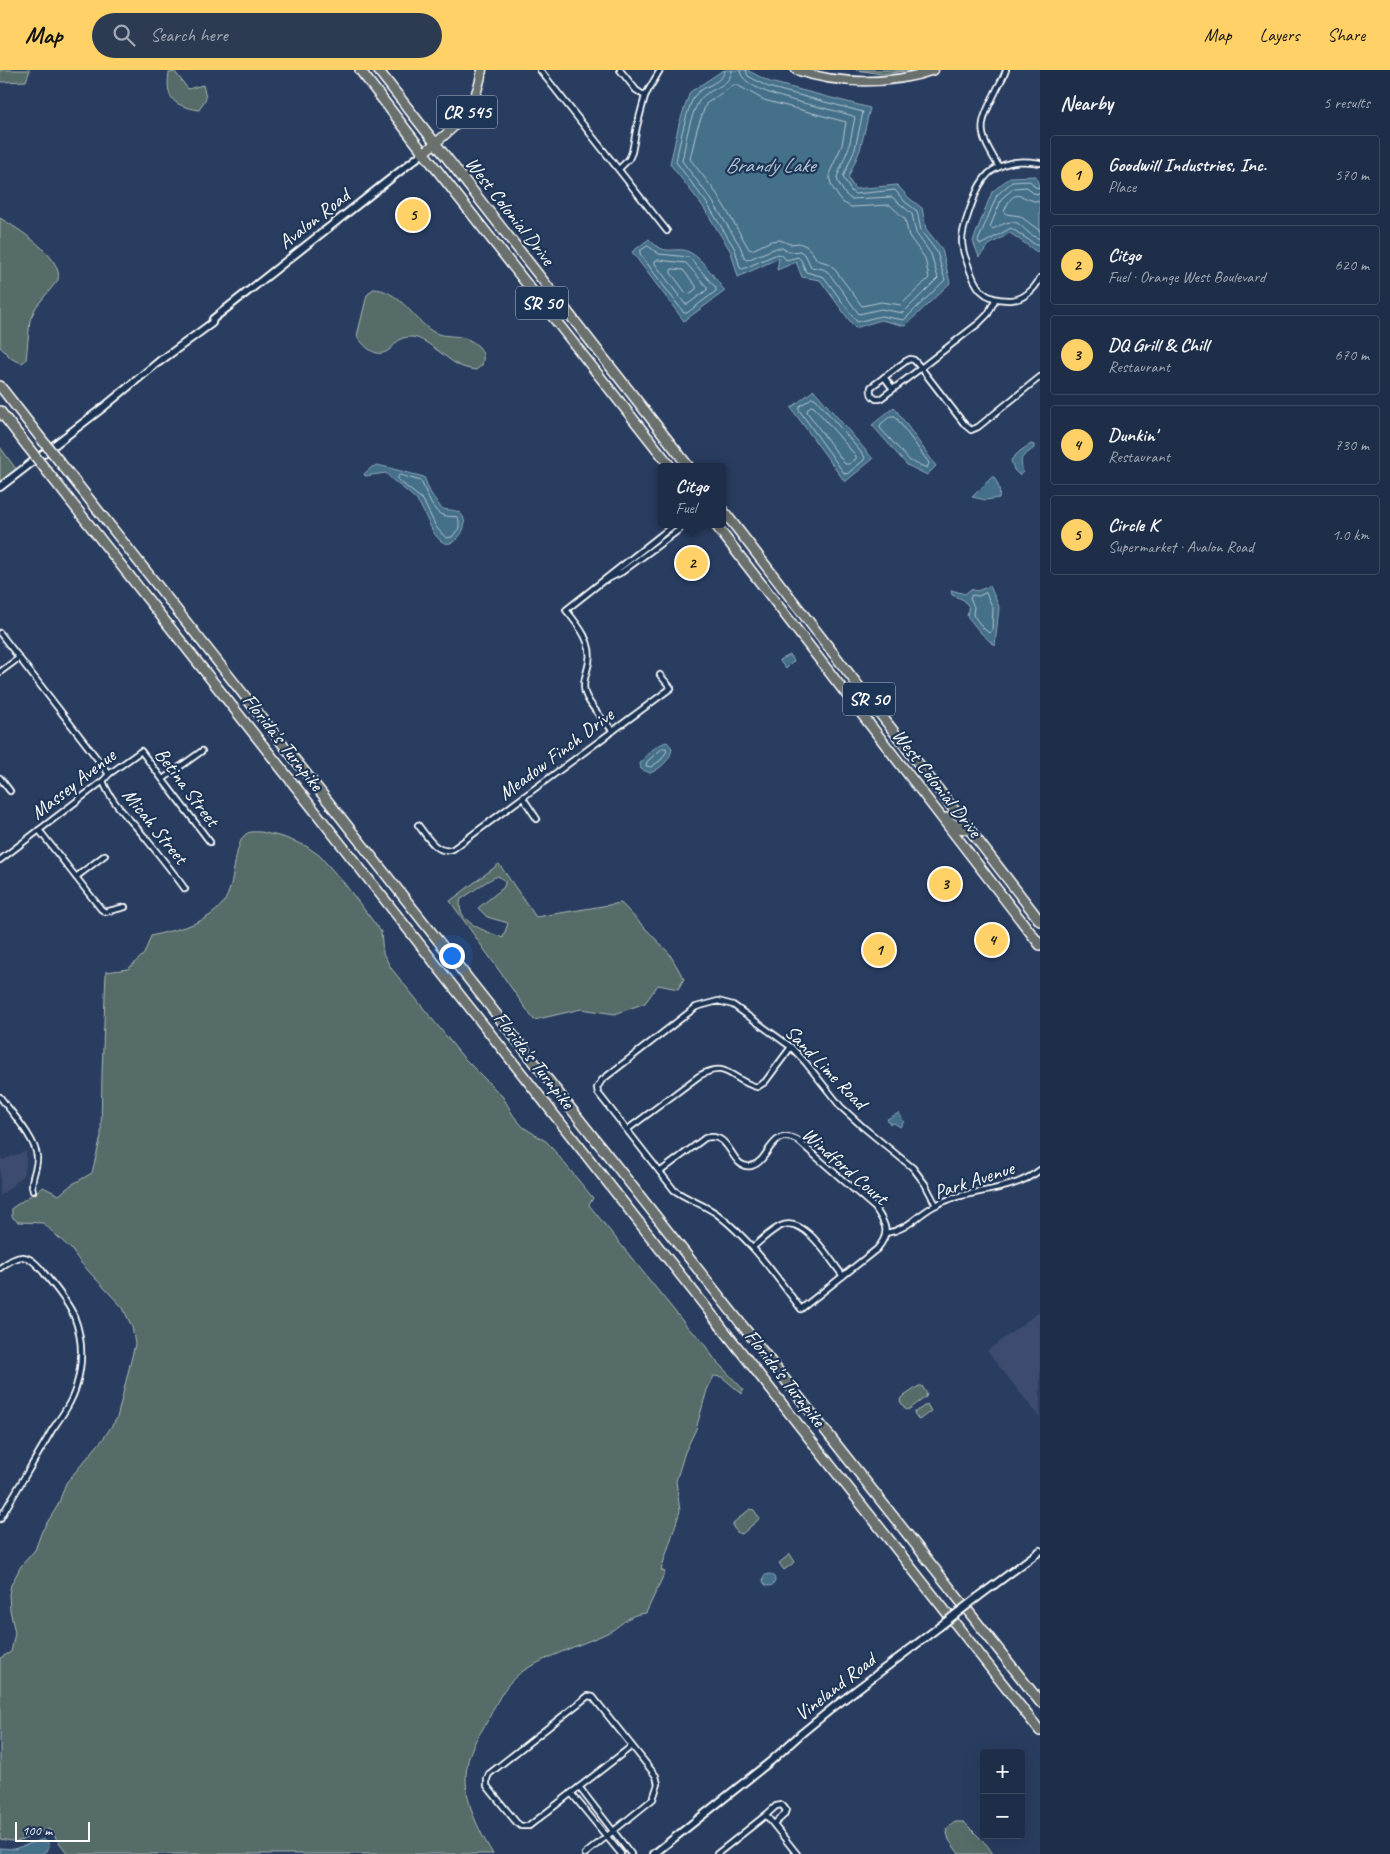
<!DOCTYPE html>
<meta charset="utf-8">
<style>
body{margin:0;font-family:Caveat,sans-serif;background:#2c3a52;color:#f1f3f6}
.controls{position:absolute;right:15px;bottom:15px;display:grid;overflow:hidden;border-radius:5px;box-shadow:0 5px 20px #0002}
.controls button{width:45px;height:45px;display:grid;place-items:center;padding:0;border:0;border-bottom:1px solid #3c4a60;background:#1f2e48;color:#f1f3f6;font:25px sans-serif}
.scale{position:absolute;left:15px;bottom:12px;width:75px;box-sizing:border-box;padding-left:5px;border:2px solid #fff;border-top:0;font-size:14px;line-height:18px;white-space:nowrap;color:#fff;-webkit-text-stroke:4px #1d3557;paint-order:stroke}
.you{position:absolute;left:451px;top:885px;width:18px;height:18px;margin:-12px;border:4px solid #fff;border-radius:50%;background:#1a73e8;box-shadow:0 0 0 8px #1a73e833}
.badge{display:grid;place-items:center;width:32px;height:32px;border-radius:50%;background:#ffd166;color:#111;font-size:16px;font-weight:700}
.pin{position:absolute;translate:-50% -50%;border:2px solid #fff;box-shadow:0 1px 5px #0006}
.popup{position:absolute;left:658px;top:393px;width:68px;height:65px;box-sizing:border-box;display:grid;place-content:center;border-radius:5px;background:#1f2e48;filter:drop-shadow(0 1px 4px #0005);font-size:16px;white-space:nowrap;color:#a1a8b4}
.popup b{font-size:19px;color:#f1f3f6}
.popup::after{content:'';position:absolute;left:50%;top:100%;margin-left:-10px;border:10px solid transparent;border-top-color:#1f2e48}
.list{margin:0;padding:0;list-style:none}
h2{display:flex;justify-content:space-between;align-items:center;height:65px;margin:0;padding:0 20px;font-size:21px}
h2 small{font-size:16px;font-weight:400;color:#a1a8b4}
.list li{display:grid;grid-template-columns:32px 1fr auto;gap:15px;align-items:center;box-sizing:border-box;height:80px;margin:0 10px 10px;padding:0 10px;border:1px solid #3c4a60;border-radius:5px}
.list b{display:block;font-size:19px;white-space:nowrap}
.list p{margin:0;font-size:16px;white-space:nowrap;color:#a1a8b4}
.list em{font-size:16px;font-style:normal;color:#a1a8b4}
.icon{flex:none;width:28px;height:28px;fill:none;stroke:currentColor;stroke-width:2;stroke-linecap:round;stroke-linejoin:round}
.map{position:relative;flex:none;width:1040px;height:1784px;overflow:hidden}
header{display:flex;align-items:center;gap:30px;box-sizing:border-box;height:70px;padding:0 25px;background:#ffd166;color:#111}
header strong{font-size:24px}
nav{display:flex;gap:28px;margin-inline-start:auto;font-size:18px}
.search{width:350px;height:45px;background:#2c3a52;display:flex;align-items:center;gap:12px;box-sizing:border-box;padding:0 18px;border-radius:28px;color:#a1a8b4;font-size:19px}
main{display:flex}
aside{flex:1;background:#1f2e48}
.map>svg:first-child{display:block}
.built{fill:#3c4b6e}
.green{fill:#576c68;stroke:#abb6b4;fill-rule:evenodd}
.water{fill:#44708a;stroke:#8fa9b9}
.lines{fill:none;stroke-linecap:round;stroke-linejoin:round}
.shore{stroke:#b4c6d0;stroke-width:1}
.street-casing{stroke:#fff;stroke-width:8}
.secondary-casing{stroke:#fff;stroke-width:10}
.primary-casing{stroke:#fff;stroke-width:11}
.highway-casing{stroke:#fff;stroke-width:12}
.street{stroke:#1d3557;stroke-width:4.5}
.secondary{stroke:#1d3557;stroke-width:6}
.primary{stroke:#6b706d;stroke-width:8}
.highway{stroke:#6b706d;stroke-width:9}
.secondary-bridge-casing{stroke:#fff;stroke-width:10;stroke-linecap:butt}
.highway-bridge-casing{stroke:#fff;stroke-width:12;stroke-linecap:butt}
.secondary-bridge{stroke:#1d3557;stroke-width:6}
.highway-bridge{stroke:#6b706d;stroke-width:9}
.labels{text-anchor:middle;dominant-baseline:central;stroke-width:4.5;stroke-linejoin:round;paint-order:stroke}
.shield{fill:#1d3557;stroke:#bbc2cd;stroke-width:1}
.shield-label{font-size:19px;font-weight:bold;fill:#fff}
.street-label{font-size:20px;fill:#fff;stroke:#1d3557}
.water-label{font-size:21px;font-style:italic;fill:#b4c6d0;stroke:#1d3557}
</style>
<header>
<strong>Map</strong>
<div class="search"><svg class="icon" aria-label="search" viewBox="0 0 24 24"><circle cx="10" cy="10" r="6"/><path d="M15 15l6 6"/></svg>Search here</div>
<nav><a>Map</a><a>Layers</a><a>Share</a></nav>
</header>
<main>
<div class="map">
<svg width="1040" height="1784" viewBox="0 0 1040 1784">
<rect width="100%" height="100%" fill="#293d60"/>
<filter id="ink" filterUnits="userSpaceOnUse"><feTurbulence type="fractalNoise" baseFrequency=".02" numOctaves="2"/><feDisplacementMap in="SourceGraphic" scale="10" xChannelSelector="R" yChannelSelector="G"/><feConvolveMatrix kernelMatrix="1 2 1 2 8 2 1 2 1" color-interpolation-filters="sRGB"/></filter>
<g filter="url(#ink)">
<g class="built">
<path d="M26,1081V1097L22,1107L0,1126V1087L3,1090Z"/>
<path d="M1040,1241V1348L987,1281Z"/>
</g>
<g class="green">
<path d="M0,0H30L26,11L0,12Z"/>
<path d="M856,0H912L882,4Z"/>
<path d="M175,2L188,19L203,15L206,28L199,40C174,36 165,29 169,3Z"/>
<path d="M0,148C17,158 64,187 58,210L36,237L30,250L26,290L22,293L12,289L0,277Z"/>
<path d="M373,219C397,219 412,246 429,259C445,272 461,259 479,277C484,283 484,288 482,295L476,300C470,299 464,298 458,295C445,288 425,267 411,267C397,267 397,274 389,280C376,290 363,275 357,266L367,225Z"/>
<path d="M0,377L19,403L0,417Z"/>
<path d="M261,762L283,767L306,776L319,785L344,813L376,855L381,862L383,883L391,898L463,987L503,1027L513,1045L523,1057L547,1072L593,1128L589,1135L689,1259L699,1267L716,1291L743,1319L742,1324L722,1307L714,1306L707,1320L696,1359L685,1382L676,1411L680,1441L661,1500L665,1502L646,1543C626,1544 621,1558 603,1565C577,1576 551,1585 526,1599C507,1611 499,1627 490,1646C485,1657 477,1666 473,1676C456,1714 473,1751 493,1784H68L49,1759L17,1772L0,1769V1588L11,1582L15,1563L10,1540L9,1524L11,1515L21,1496L35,1480L42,1461L58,1435L66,1413L103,1369L117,1348L135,1274L132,1257L123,1238L81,1193L71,1179L43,1153L18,1152L12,1147V1138L43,1117L59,1125L71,1115L92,1103L101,1066L102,1003L106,902L128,899L144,884L151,866C176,859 206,855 223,833C236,817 233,773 246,764C250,761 256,762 261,762Z"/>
<path d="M499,794L536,847L621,833L669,883L684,909L678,919L658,915L645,933L615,944L581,939L534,950L450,831ZM498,806L505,811V814L503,818L478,838L487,847L508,853L503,868C487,861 454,853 461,829C473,822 486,810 498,806Z"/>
<path d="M919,1316H922L927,1324L926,1327L908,1340L905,1339L900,1331L901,1328Z"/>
<path d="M927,1334L931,1341L919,1350L914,1343Z"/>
<path d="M750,1439L754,1440L759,1448L758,1450L742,1464L737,1462L733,1457V1453Z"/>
<path d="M790,1484L795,1492L784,1500L779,1493Z"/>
<path d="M955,1752H964L987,1775L993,1784H959L949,1770L946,1759Z"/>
</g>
<g class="water">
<path d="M727,0H747L770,12L870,38L860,80L848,108L855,119L897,115L909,128L922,138L926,159L942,179L950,213L905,256L881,250L855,258L820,210L802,207L796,192L777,200L779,188L738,207L731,182L702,135L670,94L679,54L690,22L722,1Z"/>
<path d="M1036,106L1040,120V179L1037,182L1010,163L989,175L979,187L973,171L992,122L1010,107Z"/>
<path d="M649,169C666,189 676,174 691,183C703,189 716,210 725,221L684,251L632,182Z"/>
<path d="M814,320L873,389L845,412L791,338Z"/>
<path d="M894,337L936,396L927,405L907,395L872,355Z"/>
<path d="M1031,374L1034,375V378C1022,388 1019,385 1023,402L1019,405L1014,400L1011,390L1020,381Z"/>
<path d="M378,395L424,407L430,422L441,438C447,441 455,439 460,443C469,451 463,464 456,470C436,486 426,441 418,432C408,420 395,414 386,403L365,406L364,404L372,397Z"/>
<path d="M992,407H994C998,414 1001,421 999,428L986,430L972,427Z"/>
<path d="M990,516L999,537L995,576L980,562L967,546L969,537L964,530L952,525L951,520L965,524L971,519L977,521Z"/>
<path d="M790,585L794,591L786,599L779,590Z"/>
<path d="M667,672L672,678C671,690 660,699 650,703L641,699L640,694C644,685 658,674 667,672Z"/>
<path d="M899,1043L904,1052L900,1057L894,1053L890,1054L887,1049Z"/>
<circle cx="769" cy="1510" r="6"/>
<path d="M44,1769L50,1775L46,1781L41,1784H0V1778L14,1779Z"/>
</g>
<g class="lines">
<g class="shore">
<path d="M725,0C724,12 704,16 696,24C688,32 678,79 676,92L706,132L735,179L740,198L743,199L777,184L782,185L786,190L798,187L801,190L806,202L824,207L857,252L881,246L904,250L945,210L937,182L921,161L917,141L905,132L895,120L855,124L851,121L843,107L855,79L863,42L768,17L748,6L746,0"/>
<path d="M732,0C731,18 707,18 699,31C689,48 686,71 682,91L711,129L740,176L745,189L747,190L776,178H782L789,182L800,181L806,186L811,197L823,199L828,202L859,244L881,239L903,243L938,208L931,184L916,163L912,144L892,127L851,129L845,124L838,112L837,107L849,77L855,47C833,37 741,26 740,0"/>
<path d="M734,15H737L764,30L846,52L842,75L830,102V110L832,117L842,132L851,137L890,135L905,149L909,166L925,188L929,208L901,235L881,232L862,236L833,197L827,193L817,190L812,182L806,176L799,173L790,174L780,170L771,171L752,180L749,179L717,124L690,89L697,59L706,34Z"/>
<path d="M1040,118L1035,117L1030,111L1012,112L997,125L978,171L980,174H982L1011,158L1036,175L1040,176"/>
<path d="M1040,124L1033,123L1027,117L1014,118L1002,128L990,157L993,159C1024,142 1016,160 1040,169"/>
<path d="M1040,132C1022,131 1015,113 1004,142L1006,144L1020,146L1040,161"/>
<path d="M648,176L659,184L689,187L716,218V221L687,243H684L640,184V181Z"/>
<path d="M658,190L686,193L707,217V220L688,234H685L655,194V191Z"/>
<path d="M673,199L683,200L696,216V219L689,224L686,223L671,203V200Z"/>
<path d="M812,328H815L865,387L864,390L847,404L844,403L799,340V337Z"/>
<path d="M811,336L814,337L856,386V389L849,394H845L807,342L808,339Z"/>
<path d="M891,346H895L929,393L927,398L910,391L880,358L881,354Z"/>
<path d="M400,405L421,411C426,421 430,437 440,444C445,447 452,446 457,447L459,450V458L452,467L446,468L436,457L423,430L398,410V407Z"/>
<path d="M986,523L993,538L992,561L989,563L983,558L973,545L974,537L970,528L972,525L978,526Z"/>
<path d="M663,678H666L667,681L661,690L651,697L646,696L647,692Z"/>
</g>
<defs>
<g id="street">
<path d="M540,0L667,161"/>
<path d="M620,0L636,20L645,26"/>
<path d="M1040,93C1025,91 1013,90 999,97C991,100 984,108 980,115C974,126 962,159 962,170C962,177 964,185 967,192C975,217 982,231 1011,230C1023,230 1035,219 1040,208"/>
<path d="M999,97C978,61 977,59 996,21C999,14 1004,7 1006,0"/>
<path d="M619,99L629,89L632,82L637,56L645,26L660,0"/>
<path d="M995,230L988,244L979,253L921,298L965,355L971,360L978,357L1040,307"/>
<path d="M910,289L914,290L921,298L880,329H876C871,326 870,323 871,317L906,291Z"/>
<path d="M884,307L893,319"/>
<path d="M606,510L622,502L687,454"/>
<path d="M0,563L109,704"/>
<path d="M0,602L19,588"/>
<path d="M613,661C604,650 590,637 585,623C582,611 587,604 589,592C593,572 578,555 566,540L675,454"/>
<path d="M0,708L10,721"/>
<path d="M163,709L202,681"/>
<path d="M103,711C112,735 132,750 147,770C160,786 173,802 185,819"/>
<path d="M523,728L537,749"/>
<path d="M418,755C427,766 437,786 453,779L671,618L660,605"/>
<path d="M39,760L101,839L105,842L125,837"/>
<path d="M0,790L103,711L109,704L141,681L210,772"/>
<path d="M76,807L105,785"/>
<path d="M0,1027C11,1042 36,1069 37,1087C38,1099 29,1110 33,1121"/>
<path d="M628,1059L699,1006C728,989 731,1011 757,1017L765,1012L791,977"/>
<path d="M661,1101L705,1068C732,1060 730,1100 751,1096C771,1091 769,1057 797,1070L875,1138C886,1154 891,1163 877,1179L801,1239C775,1205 751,1170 717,1144C705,1135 688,1130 674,1120L598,1023L597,1018L602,1010L696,937L718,931L733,935L791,977L806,993L841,1037L863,1057L913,1098L925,1114L936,1135"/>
<path d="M886,1163C910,1159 916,1145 936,1135C969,1118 1009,1124 1040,1100"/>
<path d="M753,1177C762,1170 771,1160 781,1156C805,1145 830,1190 843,1206"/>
<path d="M0,1198C19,1183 28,1182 44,1203C54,1216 67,1230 74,1246C83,1269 83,1294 76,1317C72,1332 61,1347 52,1360C35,1390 17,1419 0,1449"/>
<path d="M579,1717L631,1784"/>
<path d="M571,1723L621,1784"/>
<path d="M766,1745L776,1736L782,1735L786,1740L784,1745L774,1754"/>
<path d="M585,1784L653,1729L658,1714L656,1706L593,1627L588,1626L489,1704L487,1709V1716L516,1752L521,1756H529L632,1676"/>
<path d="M717,1784L766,1745L797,1784"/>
</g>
<g id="secondary">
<path d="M159,292L212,253L213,249L423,83"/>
<path d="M0,417L105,336L162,289"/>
<path d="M978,1527L1040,1481"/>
<path d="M654,1784L771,1691L802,1663L835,1636L939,1557"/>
</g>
<g id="primary">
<path d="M796,0C839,15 891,15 934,0"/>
<path d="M423,83C454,59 476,41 482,0"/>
</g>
<g id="highway">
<path d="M360,0L430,91L671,397"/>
<path d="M378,0L689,397"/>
<path d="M0,316L39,366"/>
<path d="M0,341L27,376"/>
<path d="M59,391L1040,1632"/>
<path d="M46,400L1040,1661"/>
<path d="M722,439L1040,851"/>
<path d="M715,454L1040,875"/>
<path d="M946,748L958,758L971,760"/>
</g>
</defs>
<use href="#street" class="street-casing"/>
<use href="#secondary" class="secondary-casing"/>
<use href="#primary" class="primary-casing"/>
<use href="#highway" class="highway-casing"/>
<use href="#street" class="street"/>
<use href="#secondary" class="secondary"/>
<use href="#primary" class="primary"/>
<use href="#highway" class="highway"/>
<defs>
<path id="secondary-bridge" d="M939,1557L978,1527"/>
<g id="highway-bridge">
<path d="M39,366L59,391"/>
<path d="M27,376L46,400"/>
</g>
</defs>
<use href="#secondary-bridge" class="secondary-bridge-casing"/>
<use href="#highway-bridge" class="highway-bridge-casing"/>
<use href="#secondary-bridge" class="secondary-bridge"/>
<use href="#highway-bridge" class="highway-bridge"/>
</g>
</g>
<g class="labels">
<g class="shield">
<rect x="437" y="25.5" width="60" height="33" rx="4"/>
<rect x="516" y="216.5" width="52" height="33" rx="4"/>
<rect x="843" y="612.5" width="52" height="33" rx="4"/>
</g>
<g class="shield-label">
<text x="467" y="42">CR 545</text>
<text x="542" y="233">SR 50</text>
<text x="869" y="629">SR 50</text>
</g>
<g class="street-label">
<text transform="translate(510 141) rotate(52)">West Colonial Drive</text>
<text transform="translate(314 149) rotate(-38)">Avalon Road</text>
<text transform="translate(283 672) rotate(52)">Florida's Turnpike</text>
<text transform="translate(556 684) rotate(-37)">Meadow Finch Drive</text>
<text transform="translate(937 713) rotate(52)">West Colonial Drive</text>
<text transform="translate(73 714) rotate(-38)">Massey Avenue</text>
<text transform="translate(187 717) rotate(53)">Betina Street</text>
<text transform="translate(155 756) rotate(51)">Micah Street</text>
<text transform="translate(534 990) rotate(52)">Florida's Turnpike</text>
<text transform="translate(826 997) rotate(46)">Sand Lime Road</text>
<text transform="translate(845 1096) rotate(41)">Windford Court</text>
<text transform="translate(974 1110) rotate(-18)">Park Avenue</text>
<text transform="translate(785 1308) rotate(52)">Florida's Turnpike</text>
<text transform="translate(835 1617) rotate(-38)">Vineland Road</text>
</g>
<g class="water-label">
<text x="770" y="95">Brandy Lake</text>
</g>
</g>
</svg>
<div class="controls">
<button>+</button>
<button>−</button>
</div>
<div class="scale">100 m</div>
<div class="you"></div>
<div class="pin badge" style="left:879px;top:880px">1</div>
<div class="pin badge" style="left:692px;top:493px">2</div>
<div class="popup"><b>Citgo</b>Fuel</div>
<div class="pin badge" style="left:945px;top:814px">3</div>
<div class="pin badge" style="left:992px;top:870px">4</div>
<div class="pin badge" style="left:413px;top:145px">5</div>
</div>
<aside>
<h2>Nearby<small>5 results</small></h2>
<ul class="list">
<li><span class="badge">1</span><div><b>Goodwill Industries, Inc.</b><p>Place</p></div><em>570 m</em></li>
<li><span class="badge">2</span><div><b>Citgo</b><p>Fuel · Orange West Boulevard</p></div><em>620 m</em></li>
<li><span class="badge">3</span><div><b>DQ Grill &amp; Chill</b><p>Restaurant</p></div><em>670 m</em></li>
<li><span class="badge">4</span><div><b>Dunkin'</b><p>Restaurant</p></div><em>730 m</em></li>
<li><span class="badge">5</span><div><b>Circle K</b><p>Supermarket · Avalon Road</p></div><em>1.0 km</em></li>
</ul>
</aside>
</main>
